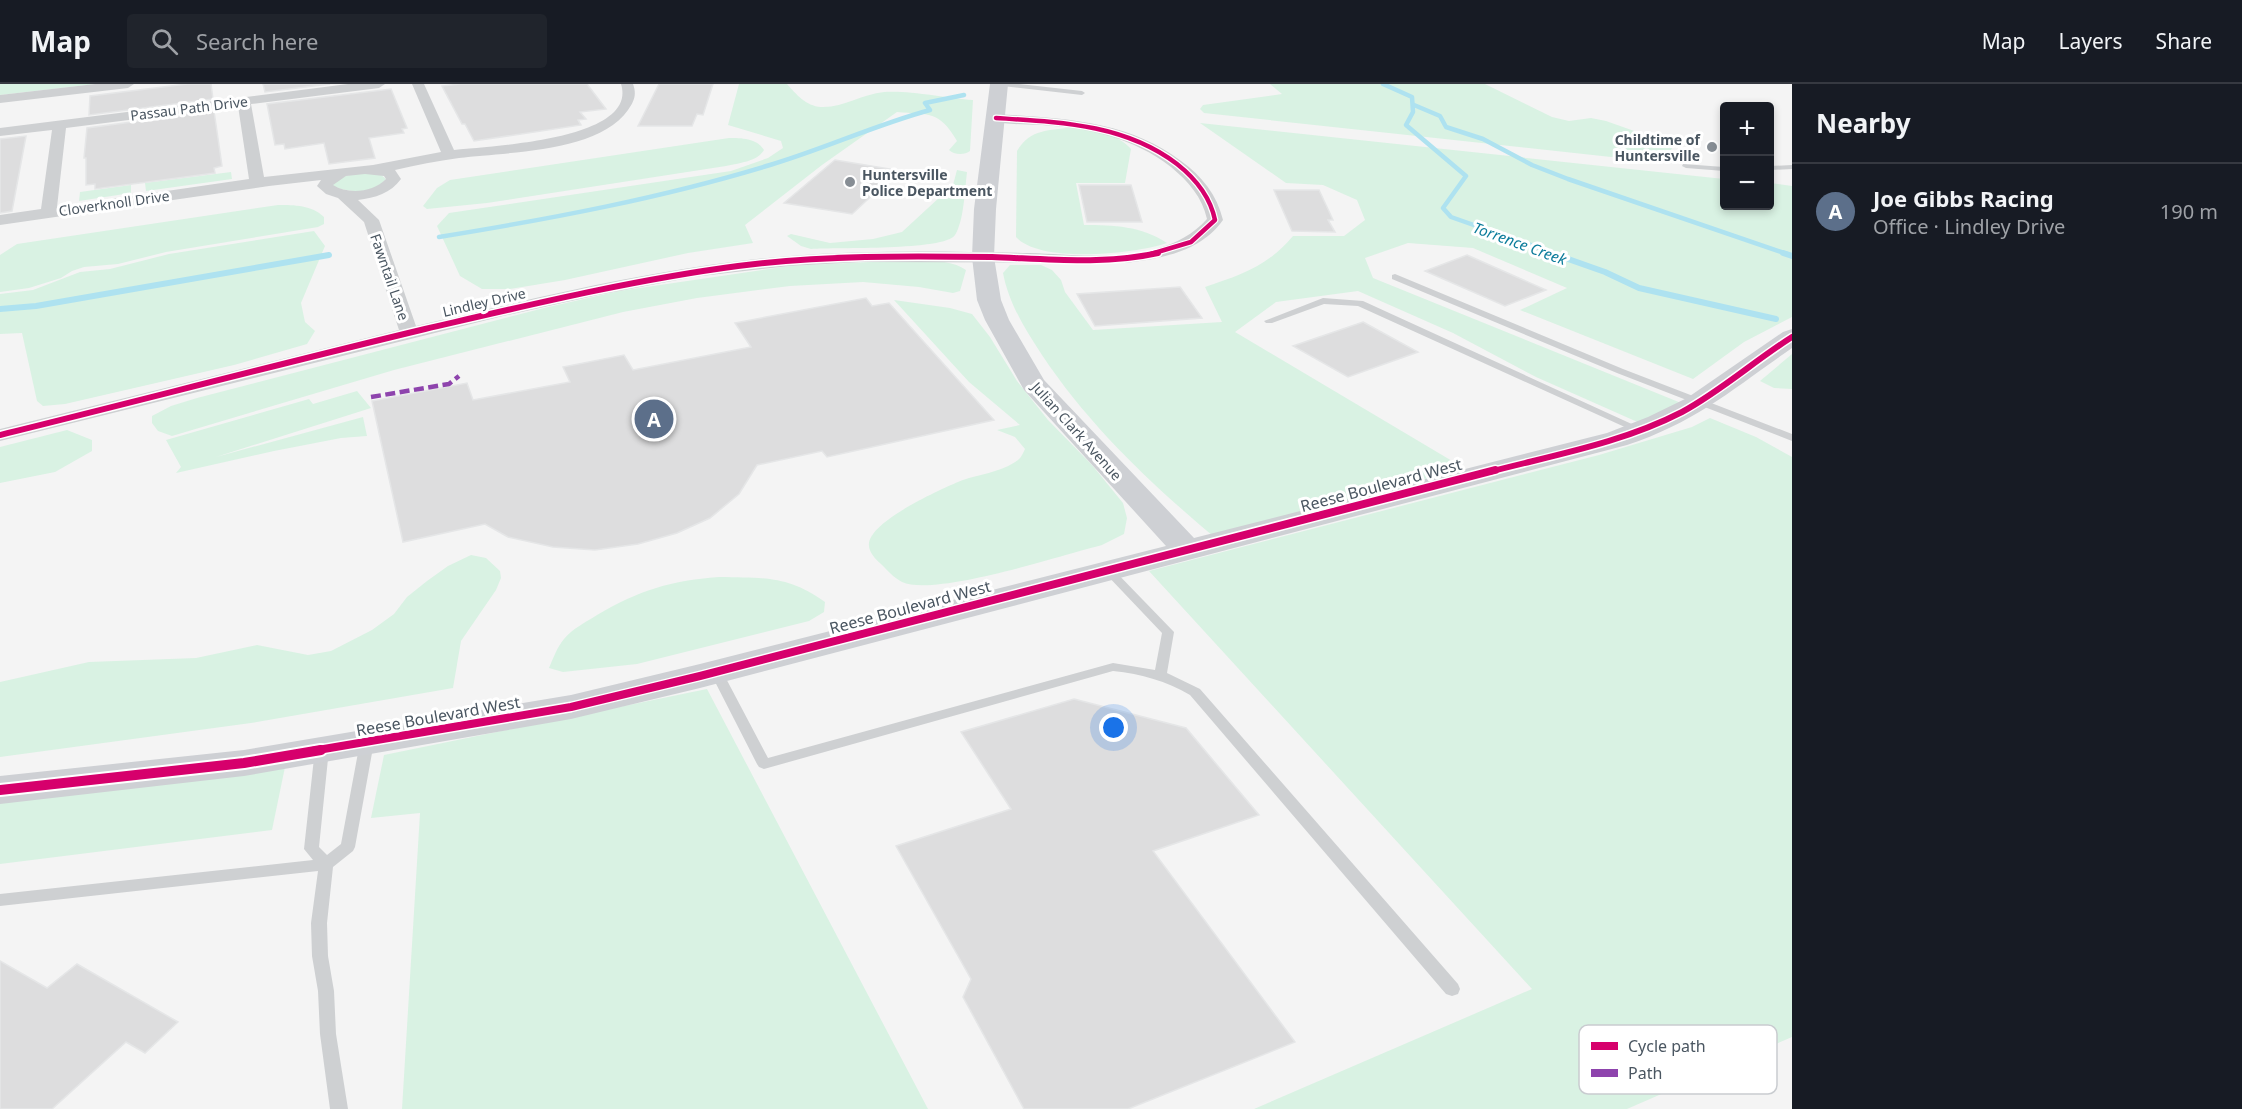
<!DOCTYPE html>
<meta charset="utf-8">
<style>
body{margin:0;font-family:"Noto Sans",sans-serif;background:#20242c;color:#f1f3f6}
.controls{position:absolute;right:18px;top:18px;display:grid;overflow:hidden;border-radius:6px;box-shadow:0 3px 9px #0003}
.controls button{width:54px;height:54px;display:grid;place-items:center;padding:0;border:0;border-bottom:2px solid #363941;background:#171b24;color:#f1f3f6;font:30px sans-serif}
.you{position:absolute;left:1114px;top:644px;width:21px;height:21px;margin:-15px;border:4px solid #fff;border-radius:50%;background:#1a73e8;box-shadow:0 0 0 9px #1a73e833}
.badge{display:grid;place-items:center;width:39px;height:39px;border-radius:50%;background:#868d94;color:#fff;font-size:20px;font-weight:700}
.pin{position:absolute;translate:-50% -50%;border:3px solid #fff;box-shadow:0 2px 6px #0006}
.list{margin:0;padding:0;list-style:none}
h2{display:flex;justify-content:space-between;align-items:center;height:78px;margin:0;padding:0 24px;font-size:26px}
h2 small{font-size:20px;font-weight:400;color:#9ea1a6}
.list li{display:grid;grid-template-columns:39px 1fr auto;gap:18px;align-items:center;box-sizing:border-box;height:96px;padding:0 24px;border-top:2px solid #363941}
.list b{display:block;font-size:22px;white-space:nowrap}
.list p{margin:0;font-size:20px;white-space:nowrap;color:#9ea1a6}
.list em{font-size:20px;font-style:normal;color:#9ea1a6}
.icon{flex:none;width:33px;height:33px;fill:none;stroke:currentColor;stroke-width:2;stroke-linecap:round;stroke-linejoin:round}
.map{position:relative;flex:none;width:1792px;height:1025px;overflow:hidden}
header{display:flex;align-items:center;gap:36px;box-sizing:border-box;height:84px;padding:0 30px;background:#171b24;border-bottom:2px solid #363941}
header strong{font-size:28px}
nav{display:flex;gap:33px;margin-inline-start:auto;font-size:21px}
.search{width:420px;height:54px;background:#20242c;display:flex;align-items:center;gap:15px;box-sizing:border-box;padding:0 21px;border-radius:6px;color:#9ea1a6;font-size:22px}
main{display:flex}
aside{flex:1;background:#171b24}
.map>svg:first-child{display:block}
.green{fill:#d9f2e3}
.lines{fill:none;stroke-linecap:round;stroke-linejoin:round}
.stream-far1{stroke:#aee2f0;stroke-width:4.5}
.stream{stroke:#aee2f0;stroke-width:6}
.building{fill:#ddddde;stroke:#e5e6e7;stroke-width:1.5}
.lane{fill:#ced0d2;fill-rule:evenodd}
.street{fill:#ced0d2;fill-rule:evenodd}
.secondary{fill:#ced0d4;fill-rule:evenodd}
.quiet{stroke:#8e44ad;stroke-width:4.5;stroke-dasharray:10 4.5;stroke-linecap:butt}
.cycleway-far3-casing{stroke:#fff;stroke-width:7}
.cycleway-far2-casing{stroke:#fff;stroke-width:9}
.cycleway-far1-casing{stroke:#fff;stroke-width:11}
.cycleway-casing{stroke:#fff;stroke-width:14}
.cycleway-far3{stroke:#d6006c;stroke-width:4.5}
.cycleway-far2{stroke:#d6006c;stroke-width:6}
.cycleway-far1{stroke:#d6006c;stroke-width:8}
.cycleway{stroke:#d6006c;stroke-width:10}
.poi-dot{fill:#868d94;stroke:#fff;stroke-width:2}
.labels{text-anchor:middle;dominant-baseline:central;stroke-width:6;stroke-linejoin:round;paint-order:stroke}
.far-street-label{font-size:14px;fill:#4a5661;stroke:#fff}
.far-poi-label{font-size:14px;font-weight:bold;fill:#4a5661;stroke:#fff;text-anchor:end}
.far-water-label{font-size:15px;font-style:italic;fill:#0c7c9b;stroke:#fff}
.street-label{font-size:16px;fill:#4a5661;stroke:#fff}
.key{fill:#fff;stroke:#c9ccd0;stroke-width:1.5}
.key-label{font-size:16px;fill:#4a5661}
</style>
<header>
<strong>Map</strong>
<div class="search"><svg class="icon" aria-label="search" viewBox="0 0 24 24"><circle cx="10" cy="10" r="6"/><path d="M15 15l6 6"/></svg>Search here</div>
<nav><a>Map</a><a>Layers</a><a>Share</a></nav>
</header>
<main>
<div class="map">
<svg width="1792" height="1025" viewBox="0 0 1792 1025">
<rect width="100%" height="100%" fill="#f4f4f4"/>
<g class="green">
<path d="M0,0H96L0,11Z"/>
<path d="M739,0H787C796,10 806,22 821,23C843,24 862,10 884,8C907,6 948,14 973,16L970,67C965,71 954,71 949,66L957,57C939,26 929,31 897,28L822,81L745,141L753,159L688,169L565,196L510,205H482L460,192L437,142L449,129L731,87L768,74L783,64L781,57L728,41Z"/>
<path d="M1270,0H1485L1552,33L1569,37L1591,34L1606,37L1654,54L1672,64L1670,68L1611,73L1204,29L1200,25L1203,21L1282,10Z"/>
<path d="M1200,39L1724,95V122H1770V99L1792,102V233L1744,258L1693,295L1520,226L1567,204L1473,164L1408,159L1365,174L1373,194L1691,323L1651,344L1536,293L1453,249L1358,207L1276,218L1235,248L1474,390L1219,457C1153,402 1090,343 1042,271C1025,245 1009,220 1003,189L1010,181H1041L1052,186L1061,196L1065,208L1093,246L1222,238L1205,203C1240,191 1267,183 1293,152H1344L1365,136L1357,116L1323,101L1286,99Z"/>
<path d="M1073,43C1092,44 1118,50 1131,65L1125,99H1076L1084,141C1114,141 1141,142 1167,159C1135,170 1040,180 1016,153L1017,67C1031,44 1049,47 1073,43Z"/>
<path d="M729,54C741,54 757,54 764,66C757,78 738,79 726,82L487,119L427,125L423,122L437,104L450,96Z"/>
<path d="M957,86L967,88C965,104 964,137 955,151C945,167 835,163 811,165L801,162L787,152L791,150L830,159L873,155L902,148L953,101Z"/>
<path d="M231,88L232,95L146,107L145,99Z"/>
<path d="M358,89L380,90L386,95C372,111 350,109 333,102V99L342,93Z"/>
<path d="M131,101V109L79,117L80,108Z"/>
<path d="M278,121C294,121 312,121 324,133V140L318,143L166,168L118,180L84,183L72,187L61,194L29,204L0,208V171L17,160Z"/>
<path d="M314,147L325,162L301,219L305,238L315,247L307,260L234,281L65,320L43,322L37,317L22,249L0,250V210L33,206L80,188L110,185L169,170Z"/>
<path d="M888,177C912,178 945,172 966,186L960,207L953,209L919,203L863,198L790,202L697,214L623,228L394,286L172,352L158,347L152,339V332L171,322L197,314L544,224L619,207L789,182Z"/>
<path d="M894,216L950,224L972,230L990,253L1017,297L1048,336L1092,381L1123,419L1127,434L1124,450L1102,461C1062,471 935,513 902,498C894,494 887,486 881,480C876,476 869,468 869,462C866,439 939,406 958,398C977,390 1001,389 1018,376C1021,374 1023,369 1025,365L1015,353L997,346L1020,341L969,298Z"/>
<path d="M1792,270V305L1774,304L1760,297Z"/>
<path d="M357,307L371,324L216,373L363,333L367,352L341,354L274,367L176,389L181,383L166,356L309,315L313,320Z"/>
<path d="M1710,334L1756,353L1792,373V953L1627,1025H1254L1532,905L1149,487L1599,371L1692,343Z"/>
<path d="M67,346L92,356V367L55,388L0,399V363Z"/>
<path d="M471,471L486,474L500,487L501,494L496,506L461,557L453,604L251,639L0,673V598L89,578L196,574L257,561L308,571L331,567L372,546L394,530L407,513L427,497L448,482Z"/>
<path d="M719,493C762,494 788,491 825,518L824,528L809,537L637,580L563,588L549,584C553,575 557,563 564,555C572,545 586,538 597,531C640,506 669,497 719,493Z"/>
<path d="M707,605L928,1025H402L420,729L371,734L384,671Z"/>
<path d="M285,683L272,746L0,780V717Z"/>
</g>
<g class="lines">
<g class="stream-far1">
<path d="M1383,0L1412,13L1413,28L1406,41L1466,92L1443,124L1451,133L1556,170"/>
<path d="M1414,21L1440,32L1446,43L1483,55L1532,81L1568,95L1787,170"/>
<path d="M439,153C550,135 662,114 770,81C824,65 875,41 930,26L925,19L964,11"/>
</g>
<g class="stream">
<path d="M1551,169L1605,188L1639,204L1776,235"/>
<path d="M1783,169L1792,172"/>
<path d="M0,225L36,222L329,171"/>
</g>
</g>
<g class="building">
<path d="M187,0H211L213,15L89,31L90,12Z"/>
<path d="M263,0H330L265,8Z"/>
<path d="M460,0H587L606,25L580,28L586,35L578,36L581,41L474,57L465,40H462L442,2Z"/>
<path d="M659,0H713L703,31L697,30L692,42H638Z"/>
<path d="M391,5L407,44L402,45L404,49L369,54L375,74L329,80L324,59L285,65L284,60L275,61L267,20Z"/>
<path d="M214,27L222,82L214,84L215,89L95,105V100L86,101V74H84L87,44Z"/>
<path d="M26,52L12,127L0,129V55Z"/>
<path d="M835,76L896,86L892,91H894L852,130L784,119Z"/>
<path d="M1079,101H1131L1142,138H1087Z"/>
<path d="M1274,106H1319L1333,136H1328L1335,148L1292,147Z"/>
<path d="M1467,171L1546,206L1505,222L1425,187Z"/>
<path d="M1180,203L1202,234L1095,242L1077,210Z"/>
<path d="M866,214L872,222L889,219L994,336L827,373L822,367L757,381L739,410L710,434L677,449L638,460L595,466L553,463L508,453L485,440L403,458L372,317L467,299L473,316L570,298L563,283L624,271L633,286L751,263L735,239Z"/>
<path d="M1363,238L1418,268L1348,293L1293,262Z"/>
<path d="M1074,615L1186,644L1259,731L1153,767L1295,958L1128,1025H1024L963,913L971,895L896,762L1011,725L961,648Z"/>
<path d="M0,877L47,904L77,880L178,938L145,969L126,958L52,1025H0Z"/>
</g>
<g class="lines">
<g class="lane">
<path d="M999,0H1019L1082,7L1085,9L1082,11L1002,2Z"/>
<path d="M1683,80L1724,83V87L1686,84L1682,82Z"/>
<path d="M1792,81V85L1770,86V82Z"/>
<path d="M1395,190L1623,285L1792,350V357L1617,289L1392,195V191Z"/>
<path d="M1323,214L1363,217L1647,347L1646,349H1638L1358,222L1324,220L1272,239H1266L1264,237Z"/>
<path d="M1108,482L1112,484L1174,548L1167,589L1200,605L1458,900L1460,905L1458,910L1452,912L1446,910L1190,611C1166,597 1142,590 1113,587L764,685L759,683L757,680L710,588L716,584L721,585L768,674L1113,579L1155,586L1162,549L1104,488L1102,486Z"/>
<path d="M367,653L372,655L374,658L355,763L353,767L333,783L327,839L328,872L334,907L336,950L348,1025H330L320,950L318,907L312,872L311,839L318,787L0,822V810L313,776L304,765L315,665L317,662H327L329,665L319,763L327,771L341,760L360,658L362,655Z"/>
</g>
<g class="street">
<path d="M95,0H134L128,4L0,19V11Z"/>
<path d="M348,0H385L379,4L251,20L264,93L373,81L441,68L412,0H424L454,66C486,62 639,57 621,0H633C637,11 634,17 628,26C598,69 506,68 459,74C437,77 416,81 395,86L401,95C391,109 375,114 358,116L379,136L416,242C523,217 631,190 740,177C836,165 934,167 1030,169C1087,171 1165,182 1207,135C1202,113 1189,98 1171,83C1134,54 1089,44 1042,41C1025,40 1007,41 991,37L989,34L996,30C1060,34 1128,36 1181,77C1202,92 1217,111 1223,136C1200,168 1163,174 1126,179L861,178L789,182L693,193L598,211L503,232L0,357V345L399,246L364,138L338,114L326,110L317,102L321,96L269,102L0,141V131L41,125L52,46L0,52V44ZM238,22L249,95L57,123L66,44ZM365,90L384,92L386,95C373,108 349,111 333,101L346,92Z"/>
</g>
<path class="secondary" d="M990,0H1008L996,125L994,173L1001,216L1009,236L1044,296L1194,454L1607,349L1648,333L1687,314L1783,248L1792,245V264C1734,304 1696,338 1627,361L700,604L571,635L244,692L0,720V692L244,666L571,611L700,580L1166,462L1024,306L985,236L977,216L972,173L974,125Z"/>
<path class="quiet" d="M371,313L449,300L459,292"/>
<defs>
<path id="cycleway-far3" d="M996,34C1059,38 1125,40 1177,80C1196,95 1210,112 1215,136L1191,158L1151,170"/>
<g id="cycleway-far2">
<path d="M0,351C142,316 283,279 425,245C529,221 632,196 738,182C822,171 908,172 992,173C1047,175 1104,181 1158,169"/>
<path d="M1489,388C1554,371 1622,359 1682,328C1721,307 1754,277 1792,253"/>
</g>
<path id="cycleway-far1" d="M312,667L571,623L700,592L1495,386"/>
<path id="cycleway" d="M0,706L244,679L321,666"/>
</defs>
<use href="#cycleway-far3" class="cycleway-far3-casing"/>
<use href="#cycleway-far2" class="cycleway-far2-casing"/>
<use href="#cycleway-far1" class="cycleway-far1-casing"/>
<use href="#cycleway" class="cycleway-casing"/>
<use href="#cycleway-far3" class="cycleway-far3"/>
<use href="#cycleway-far2" class="cycleway-far2"/>
<use href="#cycleway-far1" class="cycleway-far1"/>
<use href="#cycleway" class="cycleway"/>
</g>
<g class="poi-dot">
<circle cx="1712" cy="63" r="6"/>
<circle cx="850" cy="98" r="6"/>
</g>
<g class="labels">
<g class="far-street-label">
<text transform="translate(189 24) rotate(-7)">Passau Path Drive</text>
<text transform="translate(114 119) rotate(-8)">Cloverknoll Drive</text>
<text transform="translate(390 193) rotate(71)">Fawntail Lane</text>
<text transform="translate(484 218) rotate(-13)">Lindley Drive</text>
<text transform="translate(1077 347) rotate(48)">Julian Clark Avenue</text>
</g>
<g class="far-poi-label">
<text x="1700" y="55">Childtime of<tspan x="1700" dy="16">Huntersville</tspan></text>
<text x="862" y="90" text-anchor="start">Huntersville<tspan x="862" dy="16">Police Department</tspan></text>
</g>
<g class="far-water-label">
<text transform="translate(1520 159) rotate(20)">Torrence Creek</text>
</g>
<g class="street-label">
<text transform="translate(1381 401) rotate(-15)">Reese Boulevard West</text>
<text transform="translate(910 523) rotate(-15)">Reese Boulevard West</text>
<text transform="translate(438 632) rotate(-10)">Reese Boulevard West</text>
</g>
</g>
<rect x="1579" y="941" width="198" height="69" rx="9" class="key"/>
<rect x="1591" y="958" width="27" height="8" fill="#d6006c"/>
<rect x="1591" y="985" width="27" height="8" fill="#8e44ad"/>
<g class="key-label">
<text x="1628" y="968">Cycle path</text>
<text x="1628" y="995">Path</text>
</g>
</svg>
<div class="controls">
<button>+</button>
<button>−</button>
</div>
<div class="you"></div>
<div class="pin badge" style="left:654px;top:335px;background:#5c6f8a">A</div>
</div>
<aside>
<h2>Nearby<small></small></h2>
<ul class="list">
<li><span class="badge" style="background:#5c6f8a">A</span><div><b>Joe Gibbs Racing</b><p>Office · Lindley Drive</p></div><em>190 m</em></li>
</ul>
</aside>
</main>
